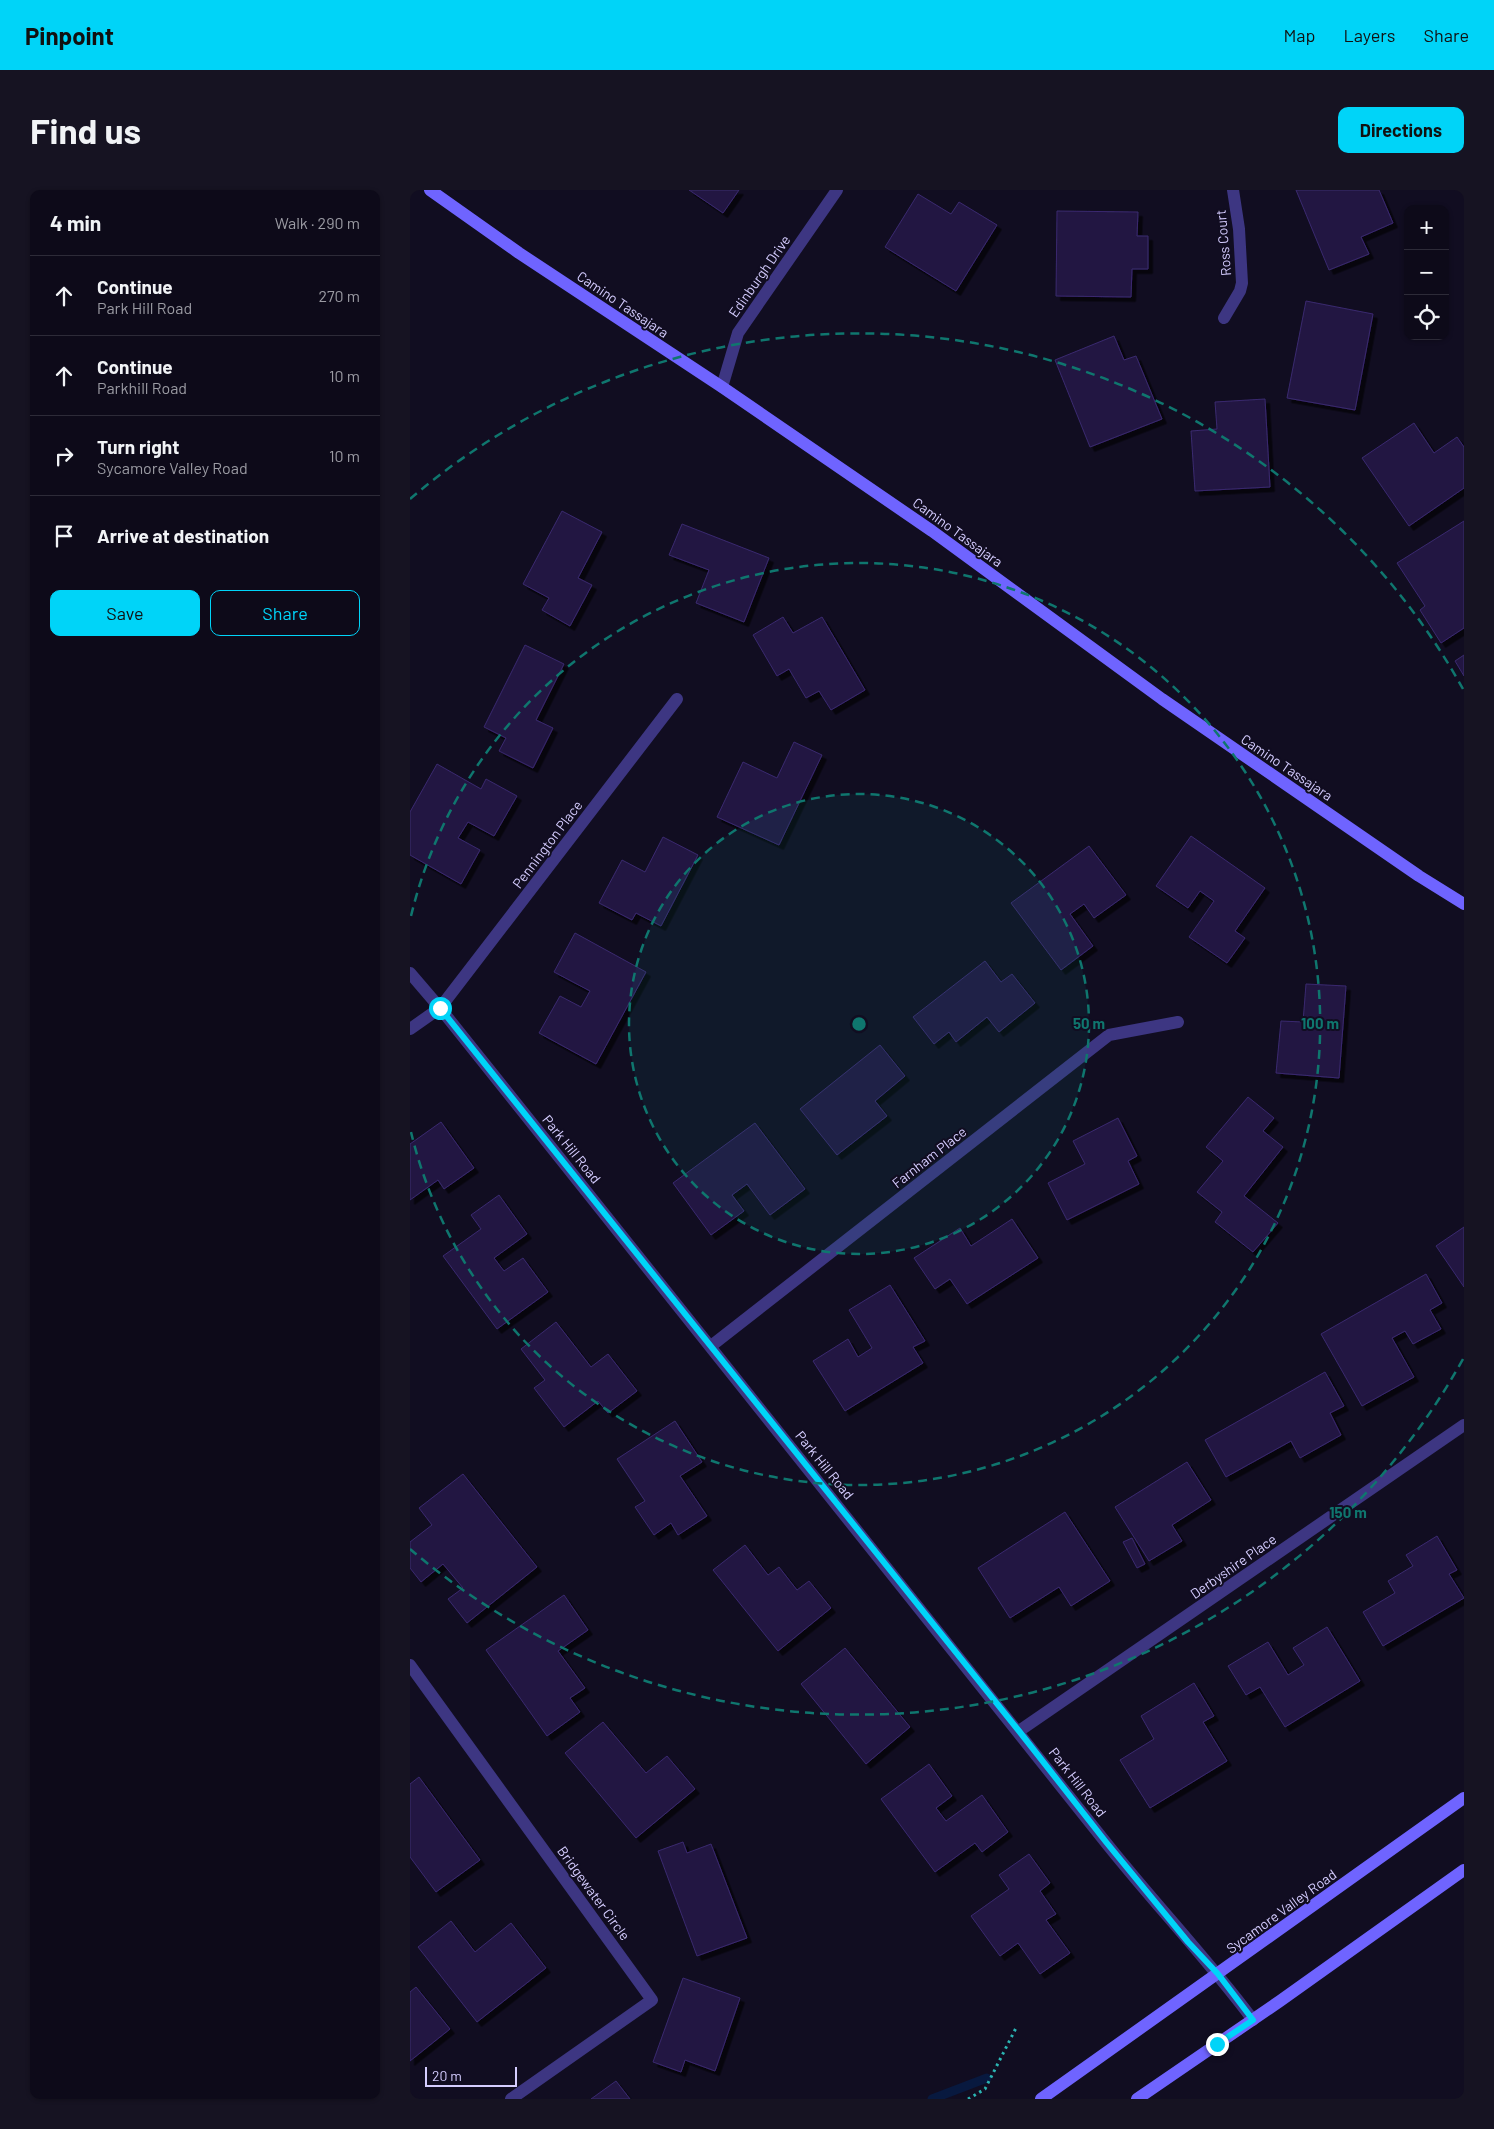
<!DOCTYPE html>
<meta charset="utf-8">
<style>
body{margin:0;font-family:Barlow,sans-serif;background:#161322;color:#f1f3f6}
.controls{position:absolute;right:15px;top:15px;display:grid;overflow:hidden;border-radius:10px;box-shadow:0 1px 4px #0004}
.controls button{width:45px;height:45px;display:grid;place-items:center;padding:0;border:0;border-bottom:1px solid #2d2b38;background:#0d0a19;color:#f1f3f6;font:25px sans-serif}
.scale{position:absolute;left:15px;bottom:12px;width:92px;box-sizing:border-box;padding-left:5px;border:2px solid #d5cdff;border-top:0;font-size:14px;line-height:18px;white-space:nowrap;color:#d5cdff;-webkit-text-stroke:4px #110d21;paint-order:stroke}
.stop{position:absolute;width:15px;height:15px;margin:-11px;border:4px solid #00d4f8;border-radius:50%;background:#fff}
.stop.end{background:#00d4f8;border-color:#fff;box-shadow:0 1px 5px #0008}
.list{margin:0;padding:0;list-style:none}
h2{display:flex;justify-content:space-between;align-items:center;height:65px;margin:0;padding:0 20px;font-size:21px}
h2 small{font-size:16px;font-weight:400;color:#9a9aa2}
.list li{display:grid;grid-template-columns:32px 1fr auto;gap:15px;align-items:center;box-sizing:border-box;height:80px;padding:0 20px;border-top:1px solid #2d2b38}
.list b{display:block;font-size:19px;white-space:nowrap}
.list p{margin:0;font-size:16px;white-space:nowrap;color:#9a9aa2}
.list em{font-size:16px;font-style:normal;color:#9a9aa2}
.actions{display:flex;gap:10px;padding:15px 20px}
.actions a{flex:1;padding:11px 0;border:1px solid #00d4f8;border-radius:10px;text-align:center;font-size:18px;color:#00d4f8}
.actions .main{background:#00d4f8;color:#111}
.icon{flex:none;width:28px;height:28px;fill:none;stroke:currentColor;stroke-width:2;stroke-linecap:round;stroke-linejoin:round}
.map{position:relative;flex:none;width:1054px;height:1909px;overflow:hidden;border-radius:10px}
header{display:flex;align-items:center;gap:30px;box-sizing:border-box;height:70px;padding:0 25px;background:#00d4f8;color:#111}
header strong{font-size:24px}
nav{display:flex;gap:28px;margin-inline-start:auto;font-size:18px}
.intro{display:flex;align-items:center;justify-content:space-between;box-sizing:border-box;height:120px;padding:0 30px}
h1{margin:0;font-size:35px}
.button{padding:12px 22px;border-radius:10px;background:#00d4f8;color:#111;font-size:18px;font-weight:700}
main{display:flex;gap:30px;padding:0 30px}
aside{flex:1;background:#0d0a19;border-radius:10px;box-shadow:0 1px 4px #0004}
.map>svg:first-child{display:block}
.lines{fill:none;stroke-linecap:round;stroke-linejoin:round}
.stream{stroke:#08193f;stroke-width:9}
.building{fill:#231843;stroke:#3a296f;filter:url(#shadow)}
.path{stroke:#2bb5b3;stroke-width:3;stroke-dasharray:2.5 4;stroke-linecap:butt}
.street{stroke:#3d3682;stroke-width:12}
.secondary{stroke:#6f64ff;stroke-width:12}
.route{stroke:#00d4f8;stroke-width:6}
.ring{fill:none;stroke:#0f766e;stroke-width:2.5;stroke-dasharray:9 6}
.labels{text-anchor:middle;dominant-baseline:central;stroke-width:4;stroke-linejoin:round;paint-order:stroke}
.street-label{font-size:14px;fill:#d5cdff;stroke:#110d21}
.centre{fill:#0f766e;stroke:#110d21;stroke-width:2.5}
.ring-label{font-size:15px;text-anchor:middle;font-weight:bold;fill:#0f766e;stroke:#110d21;stroke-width:4;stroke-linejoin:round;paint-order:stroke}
</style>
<header>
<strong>Pinpoint</strong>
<nav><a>Map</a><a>Layers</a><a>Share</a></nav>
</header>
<div class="intro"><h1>Find us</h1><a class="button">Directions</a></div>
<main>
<aside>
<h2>4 min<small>Walk · 290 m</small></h2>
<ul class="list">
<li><svg class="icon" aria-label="ahead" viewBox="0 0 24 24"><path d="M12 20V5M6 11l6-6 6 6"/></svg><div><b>Continue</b><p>Park Hill Road</p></div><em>270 m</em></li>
<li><svg class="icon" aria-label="ahead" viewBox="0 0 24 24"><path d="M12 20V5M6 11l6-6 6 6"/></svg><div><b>Continue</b><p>Parkhill Road</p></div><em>10 m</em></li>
<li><svg class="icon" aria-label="right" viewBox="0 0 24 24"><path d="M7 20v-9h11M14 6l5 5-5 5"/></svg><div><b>Turn right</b><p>Sycamore Valley Road</p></div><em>10 m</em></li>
<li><svg class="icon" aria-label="arrive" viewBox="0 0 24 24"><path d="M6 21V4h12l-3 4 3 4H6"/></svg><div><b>Arrive at destination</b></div></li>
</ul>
<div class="actions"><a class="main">Save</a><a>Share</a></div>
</aside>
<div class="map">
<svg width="1054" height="1909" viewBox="0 0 1054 1909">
<defs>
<filter id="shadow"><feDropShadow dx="4.5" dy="4.5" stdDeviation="0" flood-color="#0009"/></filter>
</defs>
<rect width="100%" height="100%" fill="#110d21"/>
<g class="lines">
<path class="stream" d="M522,1909L577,1888"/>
</g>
<g class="building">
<path d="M279,0H329L313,23Z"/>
<path d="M886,0H969L983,33L951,47L959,64L919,80Z"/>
<path d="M508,4L541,24L549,12L587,35L546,101L475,57Z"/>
<path d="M647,21L728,22L727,46H738V79H722L721,107L646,106Z"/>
<path d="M896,111L963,124L945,220L877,208Z"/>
<path d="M704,146L714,170L726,166L752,229L680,257L645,170Z"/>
<path d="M855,209L860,297L785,301L781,241L807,239L805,212Z"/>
<path d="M1004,233L1024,263L1047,247L1054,257V298L999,336L952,268Z"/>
<path d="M152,321L192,342L168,388L182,395L160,436L132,420L139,408L113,394Z"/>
<path d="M1054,331V438L1031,453L1010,420L1015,416L987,373Z"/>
<path d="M272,334L359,368L334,432L286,413L299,380L259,365Z"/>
<path d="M373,427L383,443L412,427L455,500L421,520L409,501L396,508L379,479L367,486L343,445Z"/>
<path d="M115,455L154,474L126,530L143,538L123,578L89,561L96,548L74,537Z"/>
<path d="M1054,465V486L1045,471Z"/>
<path d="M384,552L412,565L369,655L307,627L333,572L367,588Z"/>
<path d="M27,574L71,599L76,589L107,606L84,646L58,632L48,648L70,660L51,694L0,665V622Z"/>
<path d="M781,646L855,698L825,741L835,748L817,773L779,747L804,711L790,701L778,718L746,696Z"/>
<path d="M253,647L288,665L251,736L226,723L222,730L189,713L212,670L235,682Z"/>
<path d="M679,656L716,705L684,728L674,714L660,724L683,756L651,780L601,713Z"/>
<path d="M165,743L236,782L186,874L129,843L150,806L171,817L180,801L144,782Z"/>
<path d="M575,771L591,792L602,784L625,813L589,842L577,827L546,852L539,842L524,854L503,827Z"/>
<path d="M896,794L936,796L929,888L866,883L871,831L893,832Z"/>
<path d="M470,855L495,886L465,911L477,926L427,965L390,919Z"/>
<path d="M838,907L864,928L853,941L873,957L834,1006L868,1033L843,1062L805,1032L812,1022L787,1002L813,971L796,957Z"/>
<path d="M708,928L727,966L718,971L729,994L657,1030L638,993L675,974L663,951Z"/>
<path d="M31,932L64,978L34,999L28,990L0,1010V954Z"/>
<path d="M345,933L395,999L360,1025L337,994L322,1005L334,1021L301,1045L263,993Z"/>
<path d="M89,1005L117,1044L84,1068L94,1081L113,1068L138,1102L87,1139L33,1066L71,1039L61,1025Z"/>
<path d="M602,1029L628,1068L557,1114L540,1089L525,1099L504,1068L550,1038L561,1056Z"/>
<path d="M1054,1037V1097L1026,1056Z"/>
<path d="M1016,1084L1032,1113L1020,1120L1031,1139L1003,1154L995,1141L982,1148L1004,1187L952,1216L911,1144Z"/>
<path d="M480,1095L515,1151L503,1157L513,1173L435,1221L403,1171L438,1149L448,1167L462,1158L439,1120Z"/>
<path d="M146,1132L181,1177L198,1164L227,1201L198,1223L188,1211L154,1237L124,1198L135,1190L111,1159Z"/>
<path d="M915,1182L934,1216L920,1223L931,1245L890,1268L881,1251L816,1287L795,1250Z"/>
<path d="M265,1231L292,1272L270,1286L297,1326L268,1345L261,1333L244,1345L225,1317L235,1311L207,1269Z"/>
<path d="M777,1272L801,1310L762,1335L772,1351L739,1371L705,1317Z"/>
<path d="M53,1284L127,1377L57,1433L38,1409L53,1398L33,1374L11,1392L0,1378V1352L22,1335L9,1318Z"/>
<path d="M655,1322L700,1391L661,1416L649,1397L600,1428L568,1378Z"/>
<path d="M1027,1346L1047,1380L1039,1384L1054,1408L973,1456L953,1422L985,1403L978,1391L1003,1376L996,1365Z"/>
<path d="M722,1348L735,1374L727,1378L713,1352Z"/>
<path d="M335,1355L358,1385L369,1377L387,1400L399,1391L421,1418L368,1461L303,1380Z"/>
<path d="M154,1405L178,1440L148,1461L175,1498L160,1508L170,1522L137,1546L76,1460Z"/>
<path d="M917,1437L950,1491L875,1537L850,1497L836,1505L818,1476L858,1452L878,1485L894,1475L883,1458Z"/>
<path d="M435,1458L500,1537L456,1574L391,1494Z"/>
<path d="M784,1493L804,1526L793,1532L817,1571L740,1618L710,1570L744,1549L731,1526Z"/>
<path d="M193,1532L236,1583L257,1566L285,1599L226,1648L155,1563Z"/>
<path d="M519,1574L542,1606L526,1618L536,1631L572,1605L598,1642L572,1662L565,1653L525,1682L471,1609Z"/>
<path d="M9,1587L70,1670L26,1702L0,1667V1594Z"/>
<path d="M273,1652L277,1663L301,1654L337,1748L287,1766L248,1661Z"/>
<path d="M619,1664L640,1693L630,1701L646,1724L636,1730L660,1763L630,1784L608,1753L590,1766L561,1726L599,1699L589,1685Z"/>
<path d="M41,1731L65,1762L101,1733L136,1778L67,1832L8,1757Z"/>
<path d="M273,1788L330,1808L305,1881L275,1870L271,1882L243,1872Z"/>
<path d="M6,1797L40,1839L0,1871V1802Z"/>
<path d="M206,1891L220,1909H181Z"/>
</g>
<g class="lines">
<path class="path" d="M558,1909L575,1899L607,1836"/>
<g class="street">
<path d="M814,128L830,101L832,93L829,39L823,0"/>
<path d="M312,197L328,143L427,0"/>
<path d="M0,783L30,818C252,1095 474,1371 693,1649C742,1711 796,1767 843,1830"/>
<path d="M0,839L30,818L267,509"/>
<path d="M301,1156L699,845L768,832"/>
<path d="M0,1475L242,1810L101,1909"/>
<path d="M609,1541L1054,1235"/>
</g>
<g class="secondary">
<path d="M20,0L109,63L312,197L522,341L752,509L1009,686L1054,714"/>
<path d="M631,1909L1054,1608"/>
<path d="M727,1909L870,1811L1054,1680"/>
</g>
</g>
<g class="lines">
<path class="route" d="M30,818L609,1541L696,1652L778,1752L808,1784L843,1830L807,1854"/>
</g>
<circle cx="449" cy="834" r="230" fill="#0f766e" fill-opacity=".12"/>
<g class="ring">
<circle cx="449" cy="834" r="230"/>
<path d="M1 726A461 461 0 1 1 1 942"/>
<path d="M1053 1169A691 691 0 0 1 0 1359M0 309A691 691 0 0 1 1053 499"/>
</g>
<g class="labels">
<g class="street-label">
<text transform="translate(813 53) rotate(-95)">Ross Court</text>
<text transform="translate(349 86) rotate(-55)">Edinburgh Drive</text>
<text transform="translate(213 114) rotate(34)">Camino Tassajara</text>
<text transform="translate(548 342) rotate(36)">Camino Tassajara</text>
<text transform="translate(877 577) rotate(34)">Camino Tassajara</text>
<text transform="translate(137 654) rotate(-53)">Pennington Place</text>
<text transform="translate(162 959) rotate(51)">Park Hill Road</text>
<text transform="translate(519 967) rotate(-38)">Farnham Place</text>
<text transform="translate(415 1275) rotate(51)">Park Hill Road</text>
<text transform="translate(823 1376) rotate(-35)">Derbyshire Place</text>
<text transform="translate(668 1592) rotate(52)">Park Hill Road</text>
<text transform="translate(184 1703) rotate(54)">Bridgewater Circle</text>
<text transform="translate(871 1721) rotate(-36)">Sycamore Valley Road</text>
</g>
</g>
<circle cx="449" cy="834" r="8" class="centre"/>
<g class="ring-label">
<text x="679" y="839">50 m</text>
<text x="910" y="839">100 m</text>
<text x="938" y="1328">150 m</text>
</g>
</svg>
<div class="controls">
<button>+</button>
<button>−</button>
<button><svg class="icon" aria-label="locate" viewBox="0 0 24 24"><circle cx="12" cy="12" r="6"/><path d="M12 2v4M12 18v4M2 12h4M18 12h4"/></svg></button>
</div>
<div class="scale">20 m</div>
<div class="stop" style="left:30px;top:818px"></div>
<div class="stop end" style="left:807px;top:1854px"></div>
</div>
</main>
